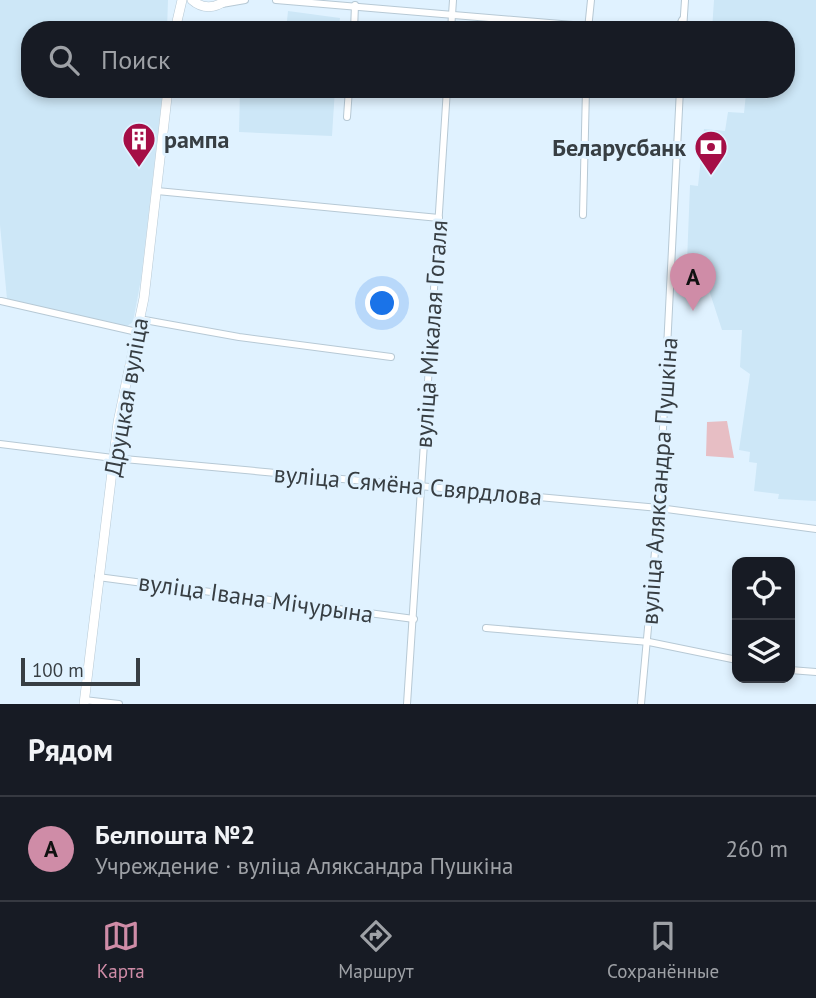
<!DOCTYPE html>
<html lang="ru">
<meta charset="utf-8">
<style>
body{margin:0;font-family:"PT Sans",sans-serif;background:#242831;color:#f1f3f6}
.controls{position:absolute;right:21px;bottom:21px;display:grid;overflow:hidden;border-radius:14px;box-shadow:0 4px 10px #0003}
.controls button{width:63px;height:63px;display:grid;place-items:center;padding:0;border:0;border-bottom:2px solid #363941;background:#171b24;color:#f1f3f6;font:35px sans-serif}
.scale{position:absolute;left:21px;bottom:18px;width:119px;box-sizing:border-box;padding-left:7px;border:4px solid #373e43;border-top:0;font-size:19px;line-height:24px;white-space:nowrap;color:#373e43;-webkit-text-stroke:5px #e0f2ff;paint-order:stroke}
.you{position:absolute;left:383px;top:304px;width:24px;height:24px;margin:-18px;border:5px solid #fff;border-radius:50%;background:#1a73e8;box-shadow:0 0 0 10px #1a73e833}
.badge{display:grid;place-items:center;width:46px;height:46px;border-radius:50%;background:#cf8ca7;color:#111;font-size:23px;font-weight:700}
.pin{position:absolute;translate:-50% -58px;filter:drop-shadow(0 2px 4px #0008)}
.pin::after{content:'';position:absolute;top:37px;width:24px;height:21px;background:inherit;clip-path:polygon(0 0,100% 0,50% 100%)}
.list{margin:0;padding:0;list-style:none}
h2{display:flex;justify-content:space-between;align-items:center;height:91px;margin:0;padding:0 28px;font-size:30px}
h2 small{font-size:23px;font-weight:400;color:#9ea1a6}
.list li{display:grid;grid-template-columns:46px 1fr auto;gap:21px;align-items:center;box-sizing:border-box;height:105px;padding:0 28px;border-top:2px solid #363941}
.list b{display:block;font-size:26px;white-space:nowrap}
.list p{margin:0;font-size:23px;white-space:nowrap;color:#9ea1a6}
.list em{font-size:23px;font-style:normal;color:#9ea1a6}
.icon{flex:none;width:38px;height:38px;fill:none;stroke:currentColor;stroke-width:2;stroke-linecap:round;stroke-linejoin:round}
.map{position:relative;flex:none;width:816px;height:704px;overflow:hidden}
.search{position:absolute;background:#171b24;box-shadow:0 4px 10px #0003;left:21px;right:21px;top:21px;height:77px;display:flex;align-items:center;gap:18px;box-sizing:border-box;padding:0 24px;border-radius:28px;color:#9ea1a6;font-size:26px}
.sheet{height:196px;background:#171b24}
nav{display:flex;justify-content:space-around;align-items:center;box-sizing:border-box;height:98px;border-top:2px solid #363941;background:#171b24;font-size:19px;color:#9ea1a6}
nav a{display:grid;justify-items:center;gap:4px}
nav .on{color:#cf8ca7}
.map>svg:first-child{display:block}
.built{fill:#cde7f7}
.green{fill:#e7bec4}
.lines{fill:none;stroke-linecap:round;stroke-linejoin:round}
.minor-casing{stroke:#b7c9d5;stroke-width:8}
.secondary-casing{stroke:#b7c9d5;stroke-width:10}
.minor{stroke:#fff;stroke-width:6}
.secondary{stroke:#fff;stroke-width:9}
.labels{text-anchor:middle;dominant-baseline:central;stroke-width:6;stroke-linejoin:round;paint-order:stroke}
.poi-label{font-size:24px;font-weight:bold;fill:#373e43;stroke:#e0f2ff;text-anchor:start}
.street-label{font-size:24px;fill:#373e43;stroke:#e0f2ff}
</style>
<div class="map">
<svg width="816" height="704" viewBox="0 0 816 704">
<rect width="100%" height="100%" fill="#e0f2ff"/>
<g class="built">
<path d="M0,0H168L167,30H30V89H163L141,279L133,322L127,326L7,299L0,225Z"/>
<path d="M714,0H816V501L778,499L779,494L754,491L757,463L749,462L750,452L739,450L750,374L740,367L742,330H722L709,290L686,288L690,185L698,186L704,129L725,131L728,112L744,113L746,94L767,99L772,89H786V59L789,54L786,52V44L790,38L786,36V30H773L757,22L747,30H712Z"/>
<path d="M288,11L340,18L339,30H286Z"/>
<path d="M240,89H335L332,136L239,132Z"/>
</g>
<path class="green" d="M727,421L734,458L706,456L707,422Z"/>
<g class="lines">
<defs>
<g id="minor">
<path d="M276,0L632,30"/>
<path d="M222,4L245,0"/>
<path d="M588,29L591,0"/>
<path d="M354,30L355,5"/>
<path d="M451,30L453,0"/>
<path d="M667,30L680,25L682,20"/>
<path d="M683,30L685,0"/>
<path d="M347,117L349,89"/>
<path d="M157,191L439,218"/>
<path d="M583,215L586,89"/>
<path d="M1,301L137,332"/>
<path d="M139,319L239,337L391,357"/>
<path d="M0,444L113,458L659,508L816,529"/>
<path d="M98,577L414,619"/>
<path d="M486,628L649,642L737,660"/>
<path d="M790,670L816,672"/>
<path d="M84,700L119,704"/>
<path d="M407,704L447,89"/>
<path d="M641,704L659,508L680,89"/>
</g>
<g id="secondary">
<path d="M192,0C202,9 215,9 226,0"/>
<path d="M175,30L182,0"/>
<path d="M84,704L118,422L144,298L168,89"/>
</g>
</defs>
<use href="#minor" class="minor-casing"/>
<use href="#secondary" class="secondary-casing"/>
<use href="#minor" class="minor"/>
<use href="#secondary" class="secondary"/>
</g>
<defs>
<symbol id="building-pin" viewBox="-11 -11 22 30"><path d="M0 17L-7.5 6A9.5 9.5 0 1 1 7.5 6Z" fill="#a50e46" stroke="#e0f2ff"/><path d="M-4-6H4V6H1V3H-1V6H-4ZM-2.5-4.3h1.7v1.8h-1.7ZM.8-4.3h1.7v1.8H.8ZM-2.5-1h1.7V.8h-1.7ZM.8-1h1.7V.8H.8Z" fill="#fff"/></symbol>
<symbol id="bank-pin" viewBox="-11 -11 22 30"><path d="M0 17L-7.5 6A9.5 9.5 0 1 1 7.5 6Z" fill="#a50e46" stroke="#e0f2ff"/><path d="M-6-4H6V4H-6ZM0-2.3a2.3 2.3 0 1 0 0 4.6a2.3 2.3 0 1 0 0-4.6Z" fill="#fff"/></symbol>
</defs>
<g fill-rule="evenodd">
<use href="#building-pin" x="120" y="120" width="38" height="52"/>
<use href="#bank-pin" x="692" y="128" width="38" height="52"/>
</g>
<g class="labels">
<g class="poi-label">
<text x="164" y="139">рампа</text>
<text x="686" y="147" text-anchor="end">Беларусбанк</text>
</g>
<g class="street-label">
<text transform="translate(431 334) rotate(-86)">вуліца Мікалая Гогаля</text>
<text transform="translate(126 397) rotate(-80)">Друцкая вуліца</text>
<text transform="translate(659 481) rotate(-86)">вуліца Аляксандра Пушкіна</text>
<text transform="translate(408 485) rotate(5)">вуліца Сямёна Свярдлова</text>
<text transform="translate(256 598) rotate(8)">вуліца Івана Мічурына</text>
</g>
</g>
</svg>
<div class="controls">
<button><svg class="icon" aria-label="locate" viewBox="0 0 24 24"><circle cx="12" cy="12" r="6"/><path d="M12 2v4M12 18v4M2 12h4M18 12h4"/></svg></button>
<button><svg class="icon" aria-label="layers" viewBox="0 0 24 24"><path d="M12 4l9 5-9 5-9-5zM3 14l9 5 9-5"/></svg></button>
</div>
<div class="scale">100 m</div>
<div class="you"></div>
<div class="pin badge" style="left:693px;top:311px">A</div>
<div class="search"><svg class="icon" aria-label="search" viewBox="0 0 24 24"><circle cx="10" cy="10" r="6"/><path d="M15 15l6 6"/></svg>Поиск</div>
</div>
<section class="sheet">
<h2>Рядом<small></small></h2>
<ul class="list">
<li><span class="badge">A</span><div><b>Белпошта №2</b><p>Учреждение · вуліца Аляксандра Пушкіна</p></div><em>260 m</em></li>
</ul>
</section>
<nav>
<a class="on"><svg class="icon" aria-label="map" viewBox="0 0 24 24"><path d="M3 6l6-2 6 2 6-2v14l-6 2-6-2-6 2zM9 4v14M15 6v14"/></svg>Карта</a>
<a><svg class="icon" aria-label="directions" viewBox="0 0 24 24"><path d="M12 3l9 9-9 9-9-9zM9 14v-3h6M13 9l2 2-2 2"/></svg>Маршрут</a>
<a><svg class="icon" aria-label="saved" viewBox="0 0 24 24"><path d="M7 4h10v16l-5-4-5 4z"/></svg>Сохранённые</a>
</nav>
